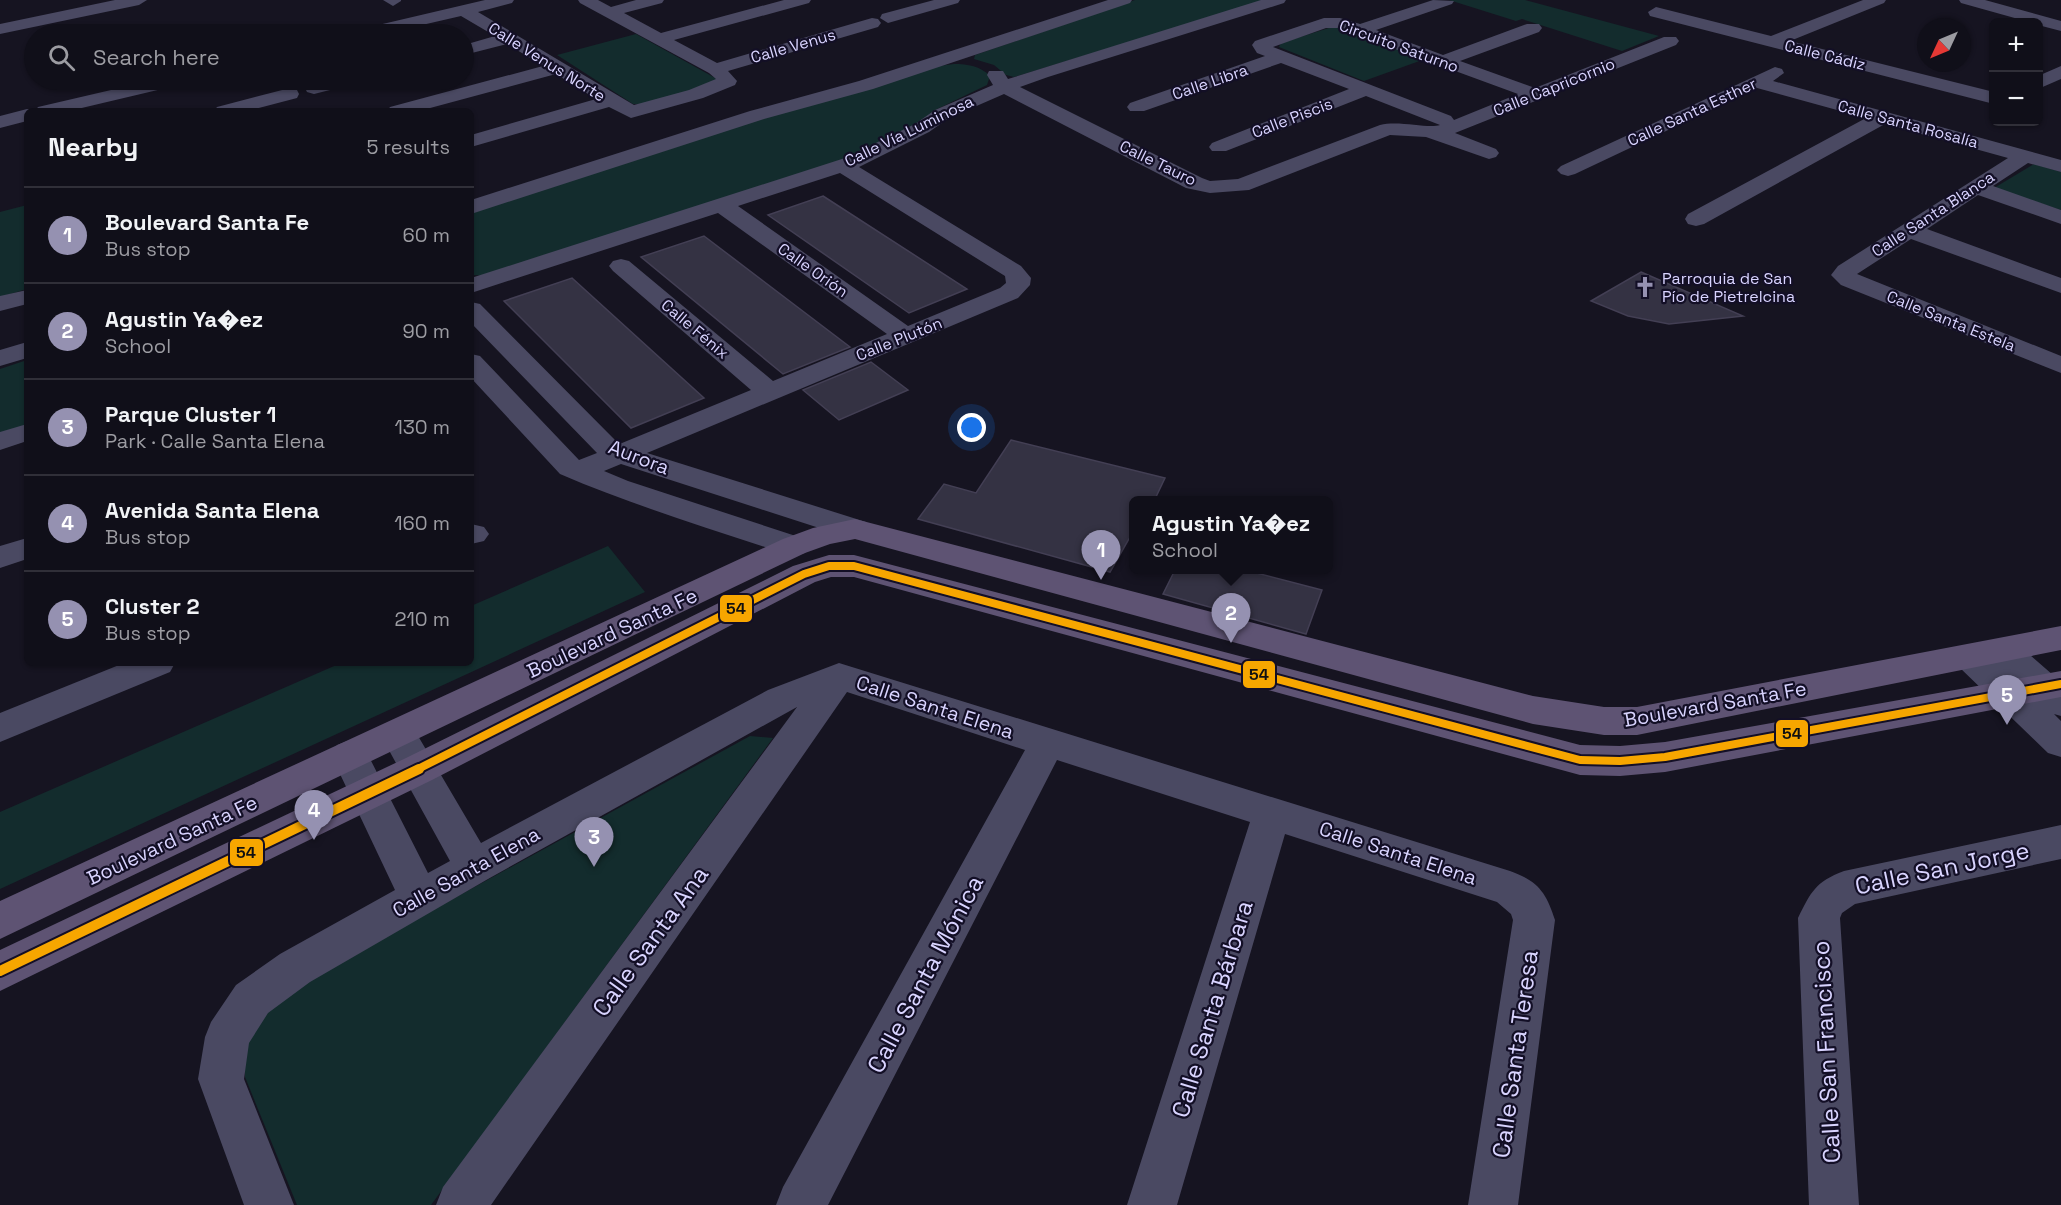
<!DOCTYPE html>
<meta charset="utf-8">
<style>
body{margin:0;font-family:"Space Grotesk",sans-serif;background:#191822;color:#f1f3f6}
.controls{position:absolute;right:18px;top:18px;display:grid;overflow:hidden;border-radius:9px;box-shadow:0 2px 4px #0004}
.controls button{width:54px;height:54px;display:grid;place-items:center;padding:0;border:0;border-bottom:2px solid #302f38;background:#100f19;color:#f1f3f6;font:30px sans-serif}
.compass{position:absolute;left:1917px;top:18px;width:54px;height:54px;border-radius:50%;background:#100f19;box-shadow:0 2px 4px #0004;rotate:226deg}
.you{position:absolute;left:972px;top:428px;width:21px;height:21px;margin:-15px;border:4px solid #fff;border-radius:50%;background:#1a73e8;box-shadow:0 0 0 9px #1a73e833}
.badge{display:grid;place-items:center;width:39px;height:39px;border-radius:50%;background:#9591b1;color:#fff;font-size:20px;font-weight:700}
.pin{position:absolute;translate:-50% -50px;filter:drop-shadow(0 2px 3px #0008)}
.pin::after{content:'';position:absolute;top:32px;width:21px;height:18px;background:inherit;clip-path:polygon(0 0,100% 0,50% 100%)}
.popup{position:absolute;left:1129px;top:496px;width:204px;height:78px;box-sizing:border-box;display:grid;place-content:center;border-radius:9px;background:#100f19;filter:drop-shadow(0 2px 4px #0005);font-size:20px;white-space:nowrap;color:#9c9ca2}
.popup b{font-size:22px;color:#f1f3f6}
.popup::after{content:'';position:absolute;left:50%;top:100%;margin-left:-12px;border:12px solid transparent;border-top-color:#100f19}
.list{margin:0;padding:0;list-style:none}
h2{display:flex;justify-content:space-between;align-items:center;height:78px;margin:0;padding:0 24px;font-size:26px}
h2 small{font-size:20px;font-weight:400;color:#9c9ca2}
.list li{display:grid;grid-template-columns:39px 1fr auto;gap:18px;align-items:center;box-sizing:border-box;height:96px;padding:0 24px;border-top:2px solid #302f38}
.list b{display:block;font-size:22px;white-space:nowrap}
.list p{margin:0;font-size:20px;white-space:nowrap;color:#9c9ca2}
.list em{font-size:20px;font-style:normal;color:#9c9ca2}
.icon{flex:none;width:33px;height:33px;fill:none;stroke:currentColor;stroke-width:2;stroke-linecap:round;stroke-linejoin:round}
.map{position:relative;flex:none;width:2061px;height:1205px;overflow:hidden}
.search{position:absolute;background:#100f19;box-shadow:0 2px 4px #0004;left:24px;top:24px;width:450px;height:66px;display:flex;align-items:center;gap:15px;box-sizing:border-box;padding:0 21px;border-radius:33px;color:#9c9ca2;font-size:22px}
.panel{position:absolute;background:#100f19;box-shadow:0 2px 4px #0004;left:24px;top:108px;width:450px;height:558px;border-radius:9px}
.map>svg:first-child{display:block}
.green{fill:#132c2d}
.building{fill:#343243;stroke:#433f54;stroke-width:1.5}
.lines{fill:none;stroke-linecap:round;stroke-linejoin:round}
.minor{fill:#4a4962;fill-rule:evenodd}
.major{fill:#5e5373;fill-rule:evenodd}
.bus-1-far1-casing{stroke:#130f26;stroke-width:12}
.bus-1-casing{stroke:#130f26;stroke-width:14}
.bus-1-far1{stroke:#f7a600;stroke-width:8}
.bus-1{stroke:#f7a600;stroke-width:10}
.labels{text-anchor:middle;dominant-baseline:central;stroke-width:4.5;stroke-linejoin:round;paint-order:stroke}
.far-street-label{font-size:16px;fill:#d9d4ff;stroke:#130f26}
.far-poi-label{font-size:16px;fill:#d9d4ff;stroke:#130f26;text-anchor:start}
.street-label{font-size:20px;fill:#d9d4ff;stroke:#130f26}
.near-street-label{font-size:24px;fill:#d9d4ff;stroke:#130f26}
.line-badge{stroke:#130f26;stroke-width:2}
.pale-badge-label{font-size:16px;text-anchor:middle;font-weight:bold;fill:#111}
</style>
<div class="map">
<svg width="2061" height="1205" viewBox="0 0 2061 1205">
<rect width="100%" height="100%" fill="#161421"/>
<g class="green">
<path d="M1135,0H1267L1014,77L1006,75L994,65L974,59L975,55Z"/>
<path d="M1449,0H1525L1659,36L1622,51L1522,19L1516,21Z"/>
<path d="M1332,27L1342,28L1425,59L1364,81L1279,47L1281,43Z"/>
<path d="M636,34L717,79V83L645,104H633L557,55Z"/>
<path d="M954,64C968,64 980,66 990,76L987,85L933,111L912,130L846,159L494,276L471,275V212L720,131L939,66Z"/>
<path d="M2034,164L2061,172V210L1994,188Z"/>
<path d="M27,205V289L0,297V212Z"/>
<path d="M27,360V425L0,433V369Z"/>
<path d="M608,546L645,592L0,889V812L341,663H471V606Z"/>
<path d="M750,736L773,738L431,1205H297L245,1077V1035L274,997Z"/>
</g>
<g class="building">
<path d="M823,196L967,289L909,313L768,215Z"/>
<path d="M704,236L850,347L783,374L641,257Z"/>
<path d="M1641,272L1743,316L1669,324L1628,316L1591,301Z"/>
<path d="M572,278L704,398L631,428L504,301Z"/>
<path d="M871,362L908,390L839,420L803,390Z"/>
<path d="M1011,440L1165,478L1154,501H1134V530L1110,572L918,519L944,484L976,493Z"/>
<path d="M1175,570H1245L1322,590L1306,634L1163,594Z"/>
</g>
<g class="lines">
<g class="minor">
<path d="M115,0H147L139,5L0,34V24Z"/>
<path d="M383,0H401V1L393,6Z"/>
<path d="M485,0H514L512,3L478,12L634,105L689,90L716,79L709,73L580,3L578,0H598L611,7L636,0H664L662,3L624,13L661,33L784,0H811L809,3L674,40L717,63L872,18L878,19L881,23L878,27L728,71L737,81L735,85L703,98L631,118L609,107L471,147V135L596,99L556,74L419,111H387L390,107L543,66L507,44L464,55V45L495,36L461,16L383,34H354L357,30Z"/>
<path d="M934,0H960L958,3L888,23L880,18L882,14Z"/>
<path d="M1108,0H1132L1130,3L873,89L764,119L471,214V200L750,111L859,81Z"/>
<path d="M1261,0H1286L1284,3L1048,77L1020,87L1202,178L1210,181L1238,179L1380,125C1399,120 1428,129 1440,125L1366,96L1226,151H1212L1209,147L1212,143L1349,89L1281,63L1144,111H1130L1127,107L1130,103L1265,56L1257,53L1252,45L1255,41L1324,18H1340L1360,24L1433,0L1454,1L1452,4L1376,30L1443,55L1527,24H1539L1542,28L1539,32L1460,61L1535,88L1664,37H1676L1679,41L1676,45L1455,133L1496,149L1499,153L1496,157L1489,159L1426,137L1390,135L1249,190L1210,193L1186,188L1004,94L949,118L929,132L859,167L1021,266L1031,278L1030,285L1018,298L647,453L866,522L870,529L866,536L855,539L844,536L621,464L604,471L628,481L805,539L810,546L805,553L794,556L783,553C708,528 632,505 560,474L471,378V354L480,356L579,460L597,453L471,323V302L480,304L615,440L622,443L751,390L613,271L609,266L613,261L621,259L629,261L773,381L887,334L718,213L471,293V278L845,158L915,124L935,110L993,85L987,75L989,71H1003L1008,79ZM1326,28H1338L1518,94L1454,120L1451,116L1273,47ZM840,173L1005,276L1006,283L1000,288L908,326L738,206Z"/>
<path d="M1863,0H1886L1884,3L1790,41L1994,92V104L1650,16L1648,12L1656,7L1771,36Z"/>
<path d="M1959,0H1985L2061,21V31L2038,25V22H2029L1961,3Z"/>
<path d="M2061,66V79L2038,89V76Z"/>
<path d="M1775,67L1782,69L1784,73L1773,81L2061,160V172L2028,163L1993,186L2061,210V224L1978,195L1927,229L2061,278V293L1911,239L1857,274L2061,356V373L1841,285L1831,275L1838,266L2008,158L1885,124L1704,224L1696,226L1688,224L1685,219L1688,214L1866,118L1757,88L1575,174L1568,176L1561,174L1557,170L1561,166Z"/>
<path d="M154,80H185L183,84L69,111H35L38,107Z"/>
<path d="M326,80H356L354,84L314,94L307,92L305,88L307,84Z"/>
<path d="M290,88L297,90L299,94L297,98L247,111H214L217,107Z"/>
<path d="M27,109L34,111H27V121L0,128V116Z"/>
<path d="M27,290V304L0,311V296Z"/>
<path d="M27,342V358L0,366V350Z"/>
<path d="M27,424V441L0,450V432Z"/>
<path d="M471,524L484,527L489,534L484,541L471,544Z"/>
<path d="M27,538V559L0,568V546Z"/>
<path d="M2002,638L2014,641L2061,682V716L2054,714L2061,721V757L2048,753L1958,666L1953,657L1958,648L1970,644L1986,651L1990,641Z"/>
<path d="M124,663H175L170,672L0,742V713Z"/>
<path d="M839,663L1510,871C1538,881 1546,892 1555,920L1518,1205H1468L1513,920L1511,914L1497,902L1285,834L1177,1205H1127L1250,822L1057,760L828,1205H776L783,1187L1025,750L847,692L491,1205H436L443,1187L797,707L488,879L310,982L268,1013L249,1043L244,1079L294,1205H244L198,1079L205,1037L211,1022L236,985L280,954L395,890L331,755L337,745L350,740L363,745L428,873L450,861L380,734L385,724L398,720L411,724L481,843L768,690Z"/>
<path d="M2061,825V859L1855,904L1842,913L1840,918L1859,1205H1809L1798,918C1811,892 1815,882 1844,871Z"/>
</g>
<g class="major">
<path d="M855,519L1533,696L1604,707H1637L2061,626V650L1637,735H1604L1533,724L855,539L830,544L805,553L0,939V901L783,539L813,528Z"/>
<path d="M829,555H854L1580,745L1620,746L1665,742L2061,671V697L1665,772L1620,776L1580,775L854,577H831L815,582L432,780L0,991V950L406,758L793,566Z"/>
</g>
<defs>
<path id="bus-1-far1" d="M416,770L804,574L829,566H854L1580,760L1620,761L1665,757L2061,684"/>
<path id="bus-1" d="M0,971L419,769"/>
</defs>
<use href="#bus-1-far1" class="bus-1-far1-casing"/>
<use href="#bus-1" class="bus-1-casing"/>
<use href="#bus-1-far1" class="bus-1-far1"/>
<use href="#bus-1" class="bus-1"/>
</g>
<defs>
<symbol id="church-bare" viewBox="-9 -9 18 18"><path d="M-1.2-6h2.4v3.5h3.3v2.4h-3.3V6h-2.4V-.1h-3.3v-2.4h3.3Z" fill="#9591b1" stroke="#130f26" stroke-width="2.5" paint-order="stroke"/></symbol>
</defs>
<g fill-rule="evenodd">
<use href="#church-bare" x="1630" y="272" width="30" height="30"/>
</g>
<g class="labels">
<g class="far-street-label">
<text transform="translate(793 46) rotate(-16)">Calle Venus</text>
<text transform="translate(1399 46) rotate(20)">Circuito Saturno</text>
<text transform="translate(1825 55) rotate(14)">Calle Cádiz</text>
<text transform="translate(547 62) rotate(32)">Calle Venus Norte</text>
<text transform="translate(1210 82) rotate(-19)">Calle Libra</text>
<text transform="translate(1554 87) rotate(-22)">Calle Capricornio</text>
<text transform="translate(1692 112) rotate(-25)">Calle Santa Esther</text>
<text transform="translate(1292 118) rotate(-21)">Calle Piscis</text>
<text transform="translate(1908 124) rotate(15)">Calle Santa Rosalía</text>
<text transform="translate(909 131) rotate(-26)">Calle Vía Luminosa</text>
<text transform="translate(1158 163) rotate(26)">Calle Tauro</text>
<text transform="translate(1933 214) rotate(-33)">Calle Santa Blanca</text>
<text transform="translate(813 270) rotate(35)">Calle Orión</text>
<text transform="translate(1951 321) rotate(22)">Calle Santa Estela</text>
<text transform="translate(695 329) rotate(40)">Calle Fénix</text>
<text transform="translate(899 339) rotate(-22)">Calle Plutón</text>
</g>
<g class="far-poi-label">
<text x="1662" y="278">Parroquia de San<tspan x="1662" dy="18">Pío de Pietrelcina</tspan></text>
</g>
<g class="street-label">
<text transform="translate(639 457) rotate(21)">Aurora</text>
<text transform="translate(612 633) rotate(-25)">Boulevard Santa Fe</text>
<text transform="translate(1715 704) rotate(-10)">Boulevard Santa Fe</text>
<text transform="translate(935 707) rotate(18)">Calle Santa Elena</text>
<text transform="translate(172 840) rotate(-25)">Boulevard Santa Fe</text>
<text transform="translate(1398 853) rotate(18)">Calle Santa Elena</text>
<text transform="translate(466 872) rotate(-29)">Calle Santa Elena</text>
</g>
<g class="near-street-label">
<text transform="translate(1942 868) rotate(-12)">Calle San Jorge</text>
<text transform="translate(650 941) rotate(-54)">Calle Santa Ana</text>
<text transform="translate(925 974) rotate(-62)">Calle Santa Mónica</text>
<text transform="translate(1212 1009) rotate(-73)">Calle Santa Bárbara</text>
<text transform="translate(1826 1052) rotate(-93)">Calle San Francisco</text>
<text transform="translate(1515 1054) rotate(-82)">Calle Santa Teresa</text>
</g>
</g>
<g class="line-badge">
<rect x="719" y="594" width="34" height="29" rx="6" fill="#f7a600"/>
<rect x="1242" y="660" width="34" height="29" rx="6" fill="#f7a600"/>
<rect x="1775" y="719" width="34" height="29" rx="6" fill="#f7a600"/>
<rect x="229" y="838" width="35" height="29" rx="6" fill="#f7a600"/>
</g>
<g class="pale-badge-label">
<text x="736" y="614">54</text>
<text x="1259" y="680">54</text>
<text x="1792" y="739">54</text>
<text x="246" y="858">54</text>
</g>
</svg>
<div class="controls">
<button>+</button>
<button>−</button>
</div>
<svg class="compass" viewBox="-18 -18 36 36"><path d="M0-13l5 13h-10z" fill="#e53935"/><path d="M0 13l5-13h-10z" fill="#9c9ca2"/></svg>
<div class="you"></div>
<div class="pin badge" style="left:1101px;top:580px">1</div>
<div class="pin badge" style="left:1231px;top:643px">2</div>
<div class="popup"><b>Agustin Ya�ez</b>School</div>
<div class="pin badge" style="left:594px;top:867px">3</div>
<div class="pin badge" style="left:314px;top:840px">4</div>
<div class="pin badge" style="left:2007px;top:725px">5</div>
<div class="search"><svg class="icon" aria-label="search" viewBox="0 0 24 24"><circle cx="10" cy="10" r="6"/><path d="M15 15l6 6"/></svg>Search here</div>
<section class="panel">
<h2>Nearby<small>5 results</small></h2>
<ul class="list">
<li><span class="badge">1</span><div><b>Boulevard Santa Fe</b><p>Bus stop</p></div><em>60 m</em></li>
<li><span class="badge">2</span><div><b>Agustin Ya�ez</b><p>School</p></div><em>90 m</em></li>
<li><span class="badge">3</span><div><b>Parque Cluster 1</b><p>Park · Calle Santa Elena</p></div><em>130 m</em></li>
<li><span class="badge">4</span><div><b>Avenida Santa Elena</b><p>Bus stop</p></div><em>160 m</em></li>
<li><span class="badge">5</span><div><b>Cluster 2</b><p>Bus stop</p></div><em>210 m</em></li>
</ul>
</section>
</div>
